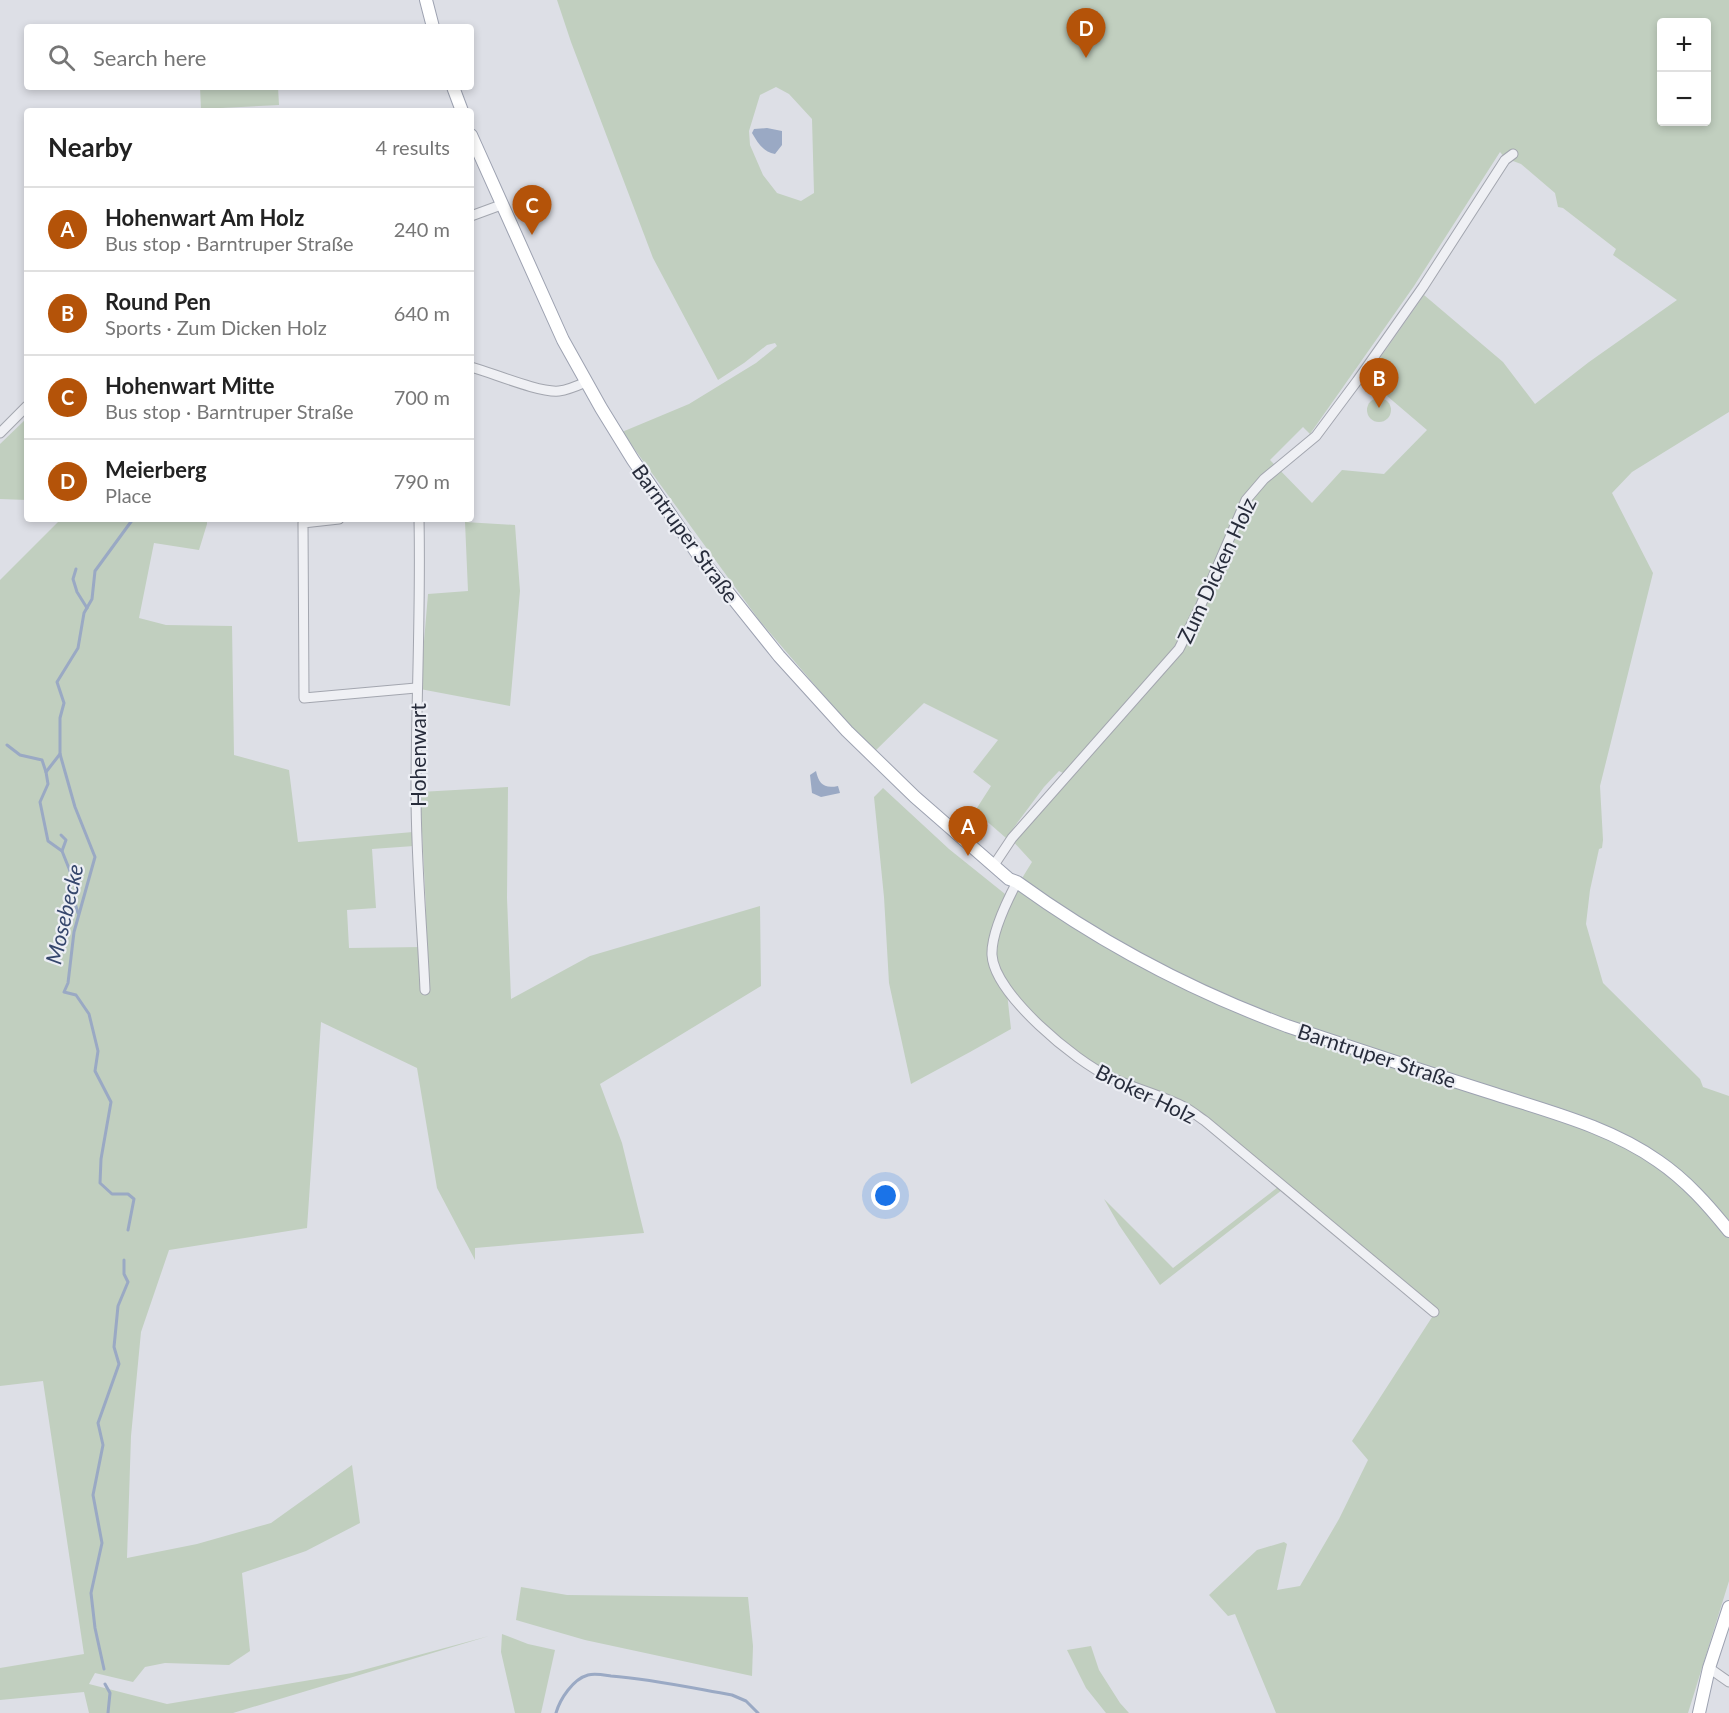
<!DOCTYPE html>
<meta charset="utf-8">
<style>
body{margin:0;font-family:Lato,sans-serif;background:#f6f6f6;color:#222}
.controls{position:absolute;right:18px;top:18px;display:grid;overflow:hidden;border-radius:6px;box-shadow:0 3px 9px #0003}
.controls button{width:54px;height:54px;display:grid;place-items:center;padding:0;border:0;border-bottom:2px solid #e0e0e0;background:#fff;color:#222;font:30px sans-serif}
.you{position:absolute;left:886px;top:1196px;width:21px;height:21px;margin:-15px;border:4px solid #fff;border-radius:50%;background:#1a73e8;box-shadow:0 0 0 9px #1a73e833}
.badge{display:grid;place-items:center;width:39px;height:39px;border-radius:50%;background:#b45309;color:#fff;font-size:20px;font-weight:700}
.pin{position:absolute;translate:-50% -50px;filter:drop-shadow(0 2px 3px #0008)}
.pin::after{content:'';position:absolute;top:32px;width:21px;height:18px;background:inherit;clip-path:polygon(0 0,100% 0,50% 100%)}
.list{margin:0;padding:0;list-style:none}
h2{display:flex;justify-content:space-between;align-items:center;height:78px;margin:0;padding:0 24px;font-size:26px}
h2 small{font-size:20px;font-weight:400;color:#767676}
.list li{display:grid;grid-template-columns:39px 1fr auto;gap:18px;align-items:center;box-sizing:border-box;height:84px;padding:0 24px;border-top:2px solid #e0e0e0}
.list b{display:block;font-size:22px;white-space:nowrap}
.list p{margin:0;font-size:20px;white-space:nowrap;color:#767676}
.list em{font-size:20px;font-style:normal;color:#767676}
.icon{flex:none;width:33px;height:33px;fill:none;stroke:currentColor;stroke-width:2;stroke-linecap:round;stroke-linejoin:round}
.map{position:relative;flex:none;width:1729px;height:1713px;overflow:hidden}
.search{position:absolute;background:#fff;box-shadow:0 3px 9px #0003;left:24px;top:24px;width:450px;height:66px;display:flex;align-items:center;gap:15px;box-sizing:border-box;padding:0 21px;border-radius:6px;color:#767676;font-size:22px}
.panel{position:absolute;background:#fff;box-shadow:0 3px 9px #0003;left:24px;top:108px;width:450px;height:414px;border-radius:6px}
.map>svg:first-child{display:block}
.green{fill:#c1cfbf;fill-rule:evenodd}
.water{fill:#9aa9c4}
.lines{fill:none;stroke-linecap:round;stroke-linejoin:round}
.stream{stroke:#9aa9c4;stroke-width:3}
.minor-casing{stroke:#a3a6af;stroke-width:11}
.major-casing{stroke:#9da2b1;stroke-width:14}
.minor{stroke:#eff0f4;stroke-width:9}
.major{stroke:#fff;stroke-width:12}
.labels{text-anchor:middle;dominant-baseline:central;stroke-width:4.5;stroke-linejoin:round;paint-order:stroke}
.street-label{font-size:21px;fill:#272c3b;stroke:#eceef4}
.water-label{font-size:22px;font-style:italic;fill:#35466c;stroke:#eceef4}
</style>
<div class="map">
<svg width="1729" height="1713" viewBox="0 0 1729 1713">
<rect width="100%" height="100%" fill="#dddfe6"/>
<g class="green">
<path d="M557,0H1729V412L1632,472L1612,493L1653,573L1600,786L1603,840L1602,848L1599,849L1590,890L1586,924L1603,983L1700,1079L1703,1087L1729,1096V1581L1688,1713H1276L1235,1614L1228,1616L1209,1595L1257,1550L1284,1542L1287,1544L1277,1590L1300,1586L1339,1519L1368,1460L1352,1441L1436,1311L1206,1119L1109,1075L1055,1035L1009,988L1000,972L995,951L1001,926L1013,893L1032,862L1010,838L1065,774L1059,771L1044,787L1006,838L975,811L991,786L973,772L998,740L924,703L873,753L759,620L622,432L689,404L756,363L777,346L775,343L767,345L744,363L718,380L653,258L571,42ZM1662,22H1706V122H1662ZM776,87L789,94L812,119L814,193L801,201L777,193L763,175L750,145L749,131L760,95ZM1500,152L1505,158L1521,164L1555,193L1558,207L1563,208L1616,249L1613,255L1677,300L1589,362L1535,404L1503,362L1424,295L1366,378L1427,430L1384,474L1342,470L1312,503L1270,460L1303,427L1310,434L1414,286Z"/>
<path d="M200,87H278L279,105L201,109Z"/>
<circle cx="1379" cy="410" r="12"/>
<path d="M27,418V500L0,499V444Z"/>
<path d="M61,519H207V524L199,550L154,543L139,618L166,625L232,626L234,755L289,770L298,842L413,832L414,846L372,849L376,908L347,910L349,948L422,947L426,909L420,792L508,787L507,898L511,999L590,956L760,906L761,986L600,1084L622,1143L644,1233L475,1248V1260L437,1188L417,1068L321,1022L307,1228L169,1250L141,1332L131,1436L127,1558L197,1544L271,1523L352,1465L360,1523L306,1551L242,1573L250,1651L229,1665L165,1663L145,1667L133,1682L95,1673L89,1684L167,1704L352,1673L489,1636L233,1713H89L84,1692L0,1700V1668L84,1654L43,1381L0,1386V580Z"/>
<path d="M465,522L515,525L520,591L510,706L420,689L428,594L468,591Z"/>
<path d="M883,788L949,849L1005,894L991,942L1007,993L1011,1029L970,1052L911,1084L889,983L884,897L874,797Z"/>
<path d="M1278,1187L1282,1190L1160,1285L1119,1225L1104,1199L1173,1268Z"/>
<path d="M521,1587L567,1595L748,1597L753,1646L752,1676L585,1640L516,1620Z"/>
<path d="M502,1634L528,1644L555,1650L541,1713H515L501,1652Z"/>
<path d="M1091,1646L1099,1670L1120,1703L1129,1713H1106L1086,1688L1067,1650Z"/>
</g>
<g class="water">
<path d="M767,128L782,131V145L775,154C763,152 758,143 752,133L754,129Z"/>
<path d="M816,771C819,784 824,789 838,786L840,793L821,797L812,793L810,775Z"/>
</g>
<g class="lines">
<g class="stream">
<path d="M76,569L73,579L77,592L87,608"/>
<path d="M7,745L20,755L42,760L46,772"/>
<path d="M60,754L46,772L48,784L40,802L48,841L62,851L72,876L69,884L78,913"/>
<path d="M61,835L66,840L62,851"/>
<path d="M128,1230L134,1199L128,1194H112L100,1183L101,1159L111,1102L95,1071L98,1051L89,1014L76,995L64,992L68,983L74,932L95,857L75,807L60,754V718L64,703L57,682L78,648L84,613L92,599L95,571L133,519"/>
<path d="M104,1669L95,1628L91,1593L102,1543L93,1495L103,1445L98,1423L119,1364L114,1347L118,1306L128,1282L124,1274V1260"/>
<path d="M105,1684L110,1693L108,1713"/>
<path d="M556,1713C560,1699 573,1679 588,1675C595,1673 604,1675 611,1676C651,1679 692,1688 732,1695L746,1701L758,1713"/>
</g>
<defs>
<g id="minor">
<path d="M471,216L501,205"/>
<path d="M471,367C493,373 539,393 559,391C568,390 577,386 586,382"/>
<path d="M0,433L27,406"/>
<path d="M339,519L303,523L304,698L416,688"/>
<path d="M419,519C421,611 416,702 416,793C416,859 422,925 425,990"/>
<path d="M994,865L1012,838L1179,649L1200,607L1246,500L1264,479L1316,436L1357,381L1423,287L1505,160L1513,154"/>
<path d="M1017,882C1007,901 991,933 992,955C994,994 1076,1062 1110,1077C1134,1089 1162,1095 1186,1108C1193,1112 1199,1117 1205,1121L1434,1312"/>
<path d="M1709,1668L1729,1682"/>
</g>
<g id="major">
<path d="M426,0L433,27"/>
<path d="M453,87L462,111"/>
<path d="M471,135L563,340L601,408L633,460L699,556L779,656L847,731L915,797L1009,879L1017,882C1101,943 1190,990 1287,1026C1356,1049 1425,1072 1495,1094C1550,1112 1610,1127 1658,1161C1686,1180 1708,1205 1729,1231"/>
<path d="M1699,1713L1709,1668L1729,1607"/>
</g>
</defs>
<use href="#minor" class="minor-casing"/>
<use href="#major" class="major-casing"/>
<use href="#minor" class="minor"/>
<use href="#major" class="major"/>
</g>
<g class="labels">
<g class="street-label">
<text transform="translate(686 533) rotate(54)">Barntruper Straße</text>
<text transform="translate(1216 570) rotate(-65)">Zum Dicken Holz</text>
<text transform="translate(417 755) rotate(-90)">Hohenwart</text>
<text transform="translate(1377 1055) rotate(18)">Barntruper Straße</text>
<text transform="translate(1146 1093) rotate(26)">Broker Holz</text>
</g>
<g class="water-label">
<text transform="translate(64 914) rotate(-77)">Mosebecke</text>
</g>
</g>
</svg>
<div class="controls">
<button>+</button>
<button>−</button>
</div>
<div class="you"></div>
<div class="pin badge" style="left:968px;top:856px">A</div>
<div class="pin badge" style="left:1379px;top:408px">B</div>
<div class="pin badge" style="left:532px;top:235px">C</div>
<div class="pin badge" style="left:1086px;top:58px">D</div>
<div class="search"><svg class="icon" aria-label="search" viewBox="0 0 24 24"><circle cx="10" cy="10" r="6"/><path d="M15 15l6 6"/></svg>Search here</div>
<section class="panel">
<h2>Nearby<small>4 results</small></h2>
<ul class="list">
<li><span class="badge">A</span><div><b>Hohenwart Am Holz</b><p>Bus stop · Barntruper Straße</p></div><em>240 m</em></li>
<li><span class="badge">B</span><div><b>Round Pen</b><p>Sports · Zum Dicken Holz</p></div><em>640 m</em></li>
<li><span class="badge">C</span><div><b>Hohenwart Mitte</b><p>Bus stop · Barntruper Straße</p></div><em>700 m</em></li>
<li><span class="badge">D</span><div><b>Meierberg</b><p>Place</p></div><em>790 m</em></li>
</ul>
</section>
</div>
